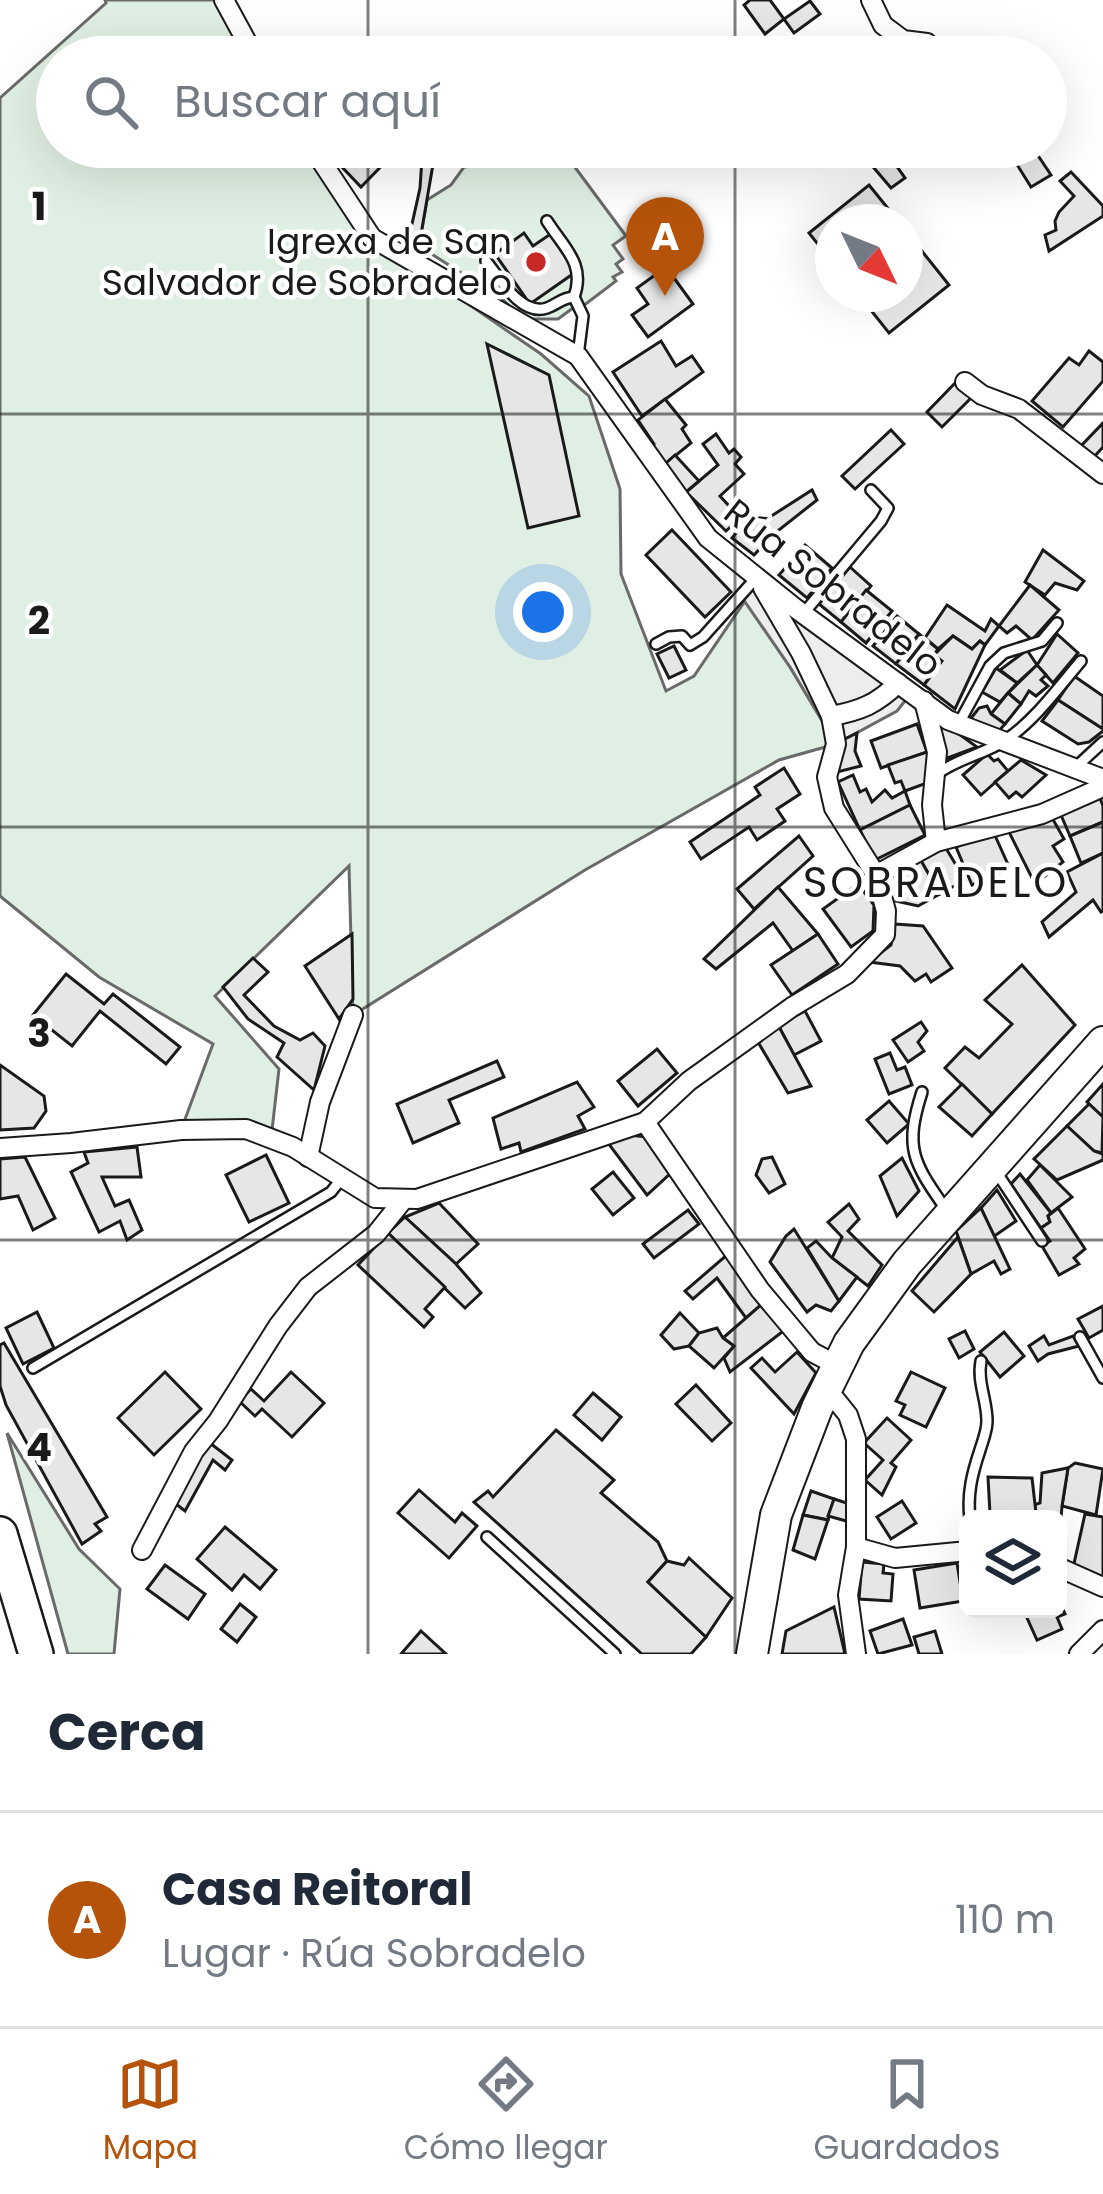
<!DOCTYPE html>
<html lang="es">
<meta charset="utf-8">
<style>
body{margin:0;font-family:Poppins,sans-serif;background:#f6f6f7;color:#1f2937}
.controls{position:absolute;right:36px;bottom:36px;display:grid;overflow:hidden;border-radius:18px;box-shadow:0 12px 48px #0002}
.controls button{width:108px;height:108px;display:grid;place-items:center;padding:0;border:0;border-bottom:3px solid #e0e1e3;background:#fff;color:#1f2937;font:60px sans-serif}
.compass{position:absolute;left:815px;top:204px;width:108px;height:108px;border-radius:50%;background:#fff;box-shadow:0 12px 48px #0002;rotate:133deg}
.you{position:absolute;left:543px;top:612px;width:42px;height:42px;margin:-30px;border:9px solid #fff;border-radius:50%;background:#1a73e8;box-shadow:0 0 0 18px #1a73e833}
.badge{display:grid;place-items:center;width:78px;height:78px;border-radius:50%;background:#b45309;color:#fff;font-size:39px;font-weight:700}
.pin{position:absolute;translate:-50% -99px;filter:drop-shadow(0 3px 6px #0008)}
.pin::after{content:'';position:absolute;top:63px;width:42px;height:36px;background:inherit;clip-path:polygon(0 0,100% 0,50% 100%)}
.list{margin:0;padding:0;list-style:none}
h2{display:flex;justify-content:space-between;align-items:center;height:156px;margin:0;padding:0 48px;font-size:51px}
h2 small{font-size:39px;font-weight:400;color:#747a83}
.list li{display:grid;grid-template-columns:78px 1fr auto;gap:36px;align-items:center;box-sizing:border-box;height:216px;padding:0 48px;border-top:3px solid #e0e1e3}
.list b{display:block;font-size:45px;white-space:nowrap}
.list p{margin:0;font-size:39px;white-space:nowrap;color:#747a83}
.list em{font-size:39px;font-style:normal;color:#747a83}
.icon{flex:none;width:66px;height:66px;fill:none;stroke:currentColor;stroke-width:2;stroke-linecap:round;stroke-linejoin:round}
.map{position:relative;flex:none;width:1103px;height:1654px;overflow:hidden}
.search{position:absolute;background:#fff;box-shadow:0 12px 48px #0002;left:36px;right:36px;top:36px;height:132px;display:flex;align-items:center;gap:30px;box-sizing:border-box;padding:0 42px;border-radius:66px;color:#747a83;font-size:45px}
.sheet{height:372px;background:#fff}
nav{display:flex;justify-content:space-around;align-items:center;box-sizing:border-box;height:168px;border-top:3px solid #e0e1e3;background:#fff;font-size:33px;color:#747a83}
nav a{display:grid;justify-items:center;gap:6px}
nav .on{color:#b45309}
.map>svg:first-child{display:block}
.green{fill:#e0efe3;stroke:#6a6a6a;stroke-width:3}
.parking{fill:#ededed;stroke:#6a6a6a;stroke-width:3}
.building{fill:#e6e6e6;stroke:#1a1a1a;stroke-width:3}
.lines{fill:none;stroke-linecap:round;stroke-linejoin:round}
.service-casing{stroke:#1a1a1a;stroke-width:14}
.minor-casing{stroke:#1a1a1a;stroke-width:22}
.primary-casing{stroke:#1a1a1a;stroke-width:34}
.trunk-casing{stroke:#1a1a1a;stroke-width:38}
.service{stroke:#fff;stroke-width:9}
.minor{stroke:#fff;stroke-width:18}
.primary{stroke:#fff;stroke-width:30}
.trunk{stroke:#fff;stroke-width:33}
.grid{fill:none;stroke:#1a1a1a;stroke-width:3;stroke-opacity:0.55}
.poi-dot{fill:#c62828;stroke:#fff;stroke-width:4.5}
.labels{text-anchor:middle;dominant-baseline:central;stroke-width:9;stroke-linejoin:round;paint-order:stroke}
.poi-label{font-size:36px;fill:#1a1a1a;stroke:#fff;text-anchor:end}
.street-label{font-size:36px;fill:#1a1a1a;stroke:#fff}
.quarter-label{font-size:42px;letter-spacing:3px;fill:#1a1a1a;stroke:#fff}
.grid-label{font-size:39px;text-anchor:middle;font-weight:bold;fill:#1a1a1a;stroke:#fff;stroke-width:9;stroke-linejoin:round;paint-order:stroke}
</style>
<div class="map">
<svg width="1103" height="1654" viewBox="0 0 1103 1654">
<rect width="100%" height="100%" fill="#fff"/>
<g class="green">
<path d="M105,0H225L255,57H57V147H312L372,238L541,354L589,396L620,489L621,574L666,691L694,676L745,601L790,667L836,744L779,760L585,870L353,1015L349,866L215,996L279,1069L271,1139L181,1130L213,1044L99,977L0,896V98L106,3Z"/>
<path d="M467,147H560L626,236L613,245L623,259L616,264L622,272L613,277L616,281L583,306L573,308L558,319H523L502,299L419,246L427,200L451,185L464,167L474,166Z"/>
<path d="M7,1433L79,1549L120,1589L114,1654H68Z"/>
</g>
<path class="parking" d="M757,577L912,692L897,711L836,744L790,667L741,596Z"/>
<g class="building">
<path d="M750,0H770L784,19L765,34L744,5Z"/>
<path d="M810,1L820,14L794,33L784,19Z"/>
<path d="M302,42L312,57H280Z"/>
<path d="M362,147H392L396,151L361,187L341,166Z"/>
<path d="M406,147H436L419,246L408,242L420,188L422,158Z"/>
<path d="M875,147H883L905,178L891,188L863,155Z"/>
<path d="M1035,151L1051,175L1031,187L1016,163Z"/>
<path d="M1071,172L1103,206V216L1049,251L1045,235L1056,230L1055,221L1059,212L1074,196L1060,181Z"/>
<path d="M869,185L899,222H833V263L809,233Z"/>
<path d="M905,230L949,285L889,333L858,294H905Z"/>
<path d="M524,233L533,246L552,233L577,271L530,304L495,254Z"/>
<path d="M666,267L693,304L648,337L632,315L648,304L637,288Z"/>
<path d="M661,341L676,366L692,356L703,372L642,416L613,372Z"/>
<path d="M487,344L549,375L579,516L528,528Z"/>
<path d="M1089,351L1103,362V381L1063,427L1032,401L1069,358L1079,365Z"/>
<path d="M956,382L972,397L942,427L927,412Z"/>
<path d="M665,399L686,425L682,429L691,443L664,465L650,448L654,444L638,420Z"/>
<path d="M1103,423V447L1093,458L1080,447Z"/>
<path d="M891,430L904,444L855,489L842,476Z"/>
<path d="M716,434L729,453L734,449L741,457L735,464L744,474L720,496L740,518L726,531L686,492L718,465L703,444Z"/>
<path d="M675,455L699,481L686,492L664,465Z"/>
<path d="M812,490L817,500L775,533L754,555L732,538L752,513L762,522Z"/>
<path d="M672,530L731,592L705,617L646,555Z"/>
<path d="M805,545L832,568L807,598L779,575Z"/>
<path d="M1043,550L1084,581L1077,590L1055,583L1045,595L1025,582Z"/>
<path d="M850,567L871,586L841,622L819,604Z"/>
<path d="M1030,585L1059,610L1032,640L1016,626L1007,633L999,626Z"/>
<path d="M866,590L892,611L866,643L841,622Z"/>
<path d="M947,605L985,631L991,619L999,626L985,645L980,641L972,649L953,636L938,649L925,638Z"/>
<path d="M897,616L919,634L896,664L873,646Z"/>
<path d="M919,634L938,649L934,655L942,661L924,685L896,664Z"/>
<path d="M1057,634L1078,653L1053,683L1037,665Z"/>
<path d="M953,636L972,649L980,641L985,645L955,709L924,685L942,661L934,655Z"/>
<path d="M674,646L686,670L669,678L657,654Z"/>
<path d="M1027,650L1037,665L1017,683L1000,670Z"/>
<path d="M1037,665L1046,675L1041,680L1048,686L1036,696L1029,691L1021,704L1008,693Z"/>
<path d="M996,668L1017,683L1000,702L982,692Z"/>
<path d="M1074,676L1103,696V729L1058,700Z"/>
<path d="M1008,693L1021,704L1005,724L991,714Z"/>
<path d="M1058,700L1103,729V731L1089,742L1078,744L1042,721Z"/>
<path d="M987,706L991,714L1005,724L996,734L968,722L979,708Z"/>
<path d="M938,719L977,747L945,759L939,739Z"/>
<path d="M917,724L927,752L881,768L871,741Z"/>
<path d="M857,733L855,751L861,766L837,772L843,740Z"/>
<path d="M927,752L930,759L927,783L905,791L901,781L895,783L888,765Z"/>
<path d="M987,754L994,761L998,759L1008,771L981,795L963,775Z"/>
<path d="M1021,760L1046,775L1022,797L1016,792L1009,798L995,782Z"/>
<path d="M784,768L800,794L777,809L785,821L757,840L749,827L701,859L690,842L760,795L755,787Z"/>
<path d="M853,775L860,792L866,789L872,802L885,790L892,798L905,791L910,805L860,830L838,782Z"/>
<path d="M1100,798L1103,806V822L1070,836L1061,815Z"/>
<path d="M910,805L925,835L875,860L860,830Z"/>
<path d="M1051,816L1064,839L1053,846L1063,862L1035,884L1008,830Z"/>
<path d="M1103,822V853L1081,863L1070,836Z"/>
<path d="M993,831L1010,869L972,885L956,847Z"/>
<path d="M799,836L813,856L754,909L737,889Z"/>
<path d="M944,845L965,880L940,894L920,859Z"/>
<path d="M1103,853V911L1101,912L1093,900L1049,937L1042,922L1076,892L1067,872Z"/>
<path d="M920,859L940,894L918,906L896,901L897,873Z"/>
<path d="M858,884L874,905L873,931L851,947L823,909Z"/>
<path d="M778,887L818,934L793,951L773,923L716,969L704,959Z"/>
<path d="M895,924L923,926L952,968L931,982L926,974L915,981L900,966L869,962L891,945Z"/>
<path d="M352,934L353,999L339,1019L305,966Z"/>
<path d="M818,934L838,964L792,995L771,965Z"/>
<path d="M253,958L268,972L244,995L274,1026L300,1040L313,1033L325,1046L314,1090L277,1057L284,1043L248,1019L223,987Z"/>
<path d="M1022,965L1075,1025L992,1114L945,1068L965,1047L979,1058L1012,1024L985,1000Z"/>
<path d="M66,974L104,1004L113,994L180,1047L166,1064L100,1011L72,1046L33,1015Z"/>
<path d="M805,1011L821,1041L794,1055L778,1025Z"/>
<path d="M921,1022L927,1031L918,1042L924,1051L908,1062L893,1040Z"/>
<path d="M778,1025L811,1086L788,1093L758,1042Z"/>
<path d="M657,1049L677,1073L638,1106L618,1081Z"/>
<path d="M890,1053L897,1070L905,1067L912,1085L889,1094L875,1059Z"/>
<path d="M497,1061L504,1077L449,1100L459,1123L413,1143L397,1104Z"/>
<path d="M0,1065L44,1096L46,1111L34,1128L0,1130Z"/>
<path d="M577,1082L594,1107L578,1116L585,1129L521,1152L519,1143L501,1149L493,1118Z"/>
<path d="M962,1084L992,1114L972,1136L939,1107Z"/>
<path d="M1103,1084V1117L1087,1102Z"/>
<path d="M889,1101L909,1124L887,1143L867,1120Z"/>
<path d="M1089,1104L1103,1117L1102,1153L1094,1151L1067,1126Z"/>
<path d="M1067,1126L1094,1151L1103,1154V1160L1057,1180L1034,1159Z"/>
<path d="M628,1135L648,1137L673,1171L647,1195L608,1143Z"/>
<path d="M137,1147L141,1177H102L115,1206L129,1200L142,1230L127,1240L120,1221L99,1232L71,1172L88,1163L84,1152Z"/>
<path d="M266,1155L289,1203L249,1222L226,1175Z"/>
<path d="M25,1157L55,1218L33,1230L18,1196L0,1199V1159Z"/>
<path d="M772,1157L785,1184L769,1193L756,1175L762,1159Z"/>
<path d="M902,1158L919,1191L897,1216L880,1176Z"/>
<path d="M1040,1165L1072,1197L1051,1213L1027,1180Z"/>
<path d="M613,1172L634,1198L613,1215L592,1189Z"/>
<path d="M1020,1174L1051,1213L1048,1216L1050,1222L1041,1228L1011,1184Z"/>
<path d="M997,1190L1016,1221L993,1237L981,1208Z"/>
<path d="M439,1203L478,1244L456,1264L405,1217Z"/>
<path d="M849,1204L859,1219L848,1231L882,1265L868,1286L832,1258L842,1237L828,1222Z"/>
<path d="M981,1208L1010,1269L1001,1274L994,1261L971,1274L956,1231Z"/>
<path d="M1058,1208L1085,1249L1074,1258L1079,1264L1059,1275L1042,1246L1050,1241L1041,1228L1050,1222L1048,1216Z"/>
<path d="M688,1210L699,1224L654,1258L643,1244Z"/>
<path d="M405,1217L456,1264L481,1293L465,1308L388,1233Z"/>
<path d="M794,1229L839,1301L831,1311L816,1305L807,1312L770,1262L786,1236Z"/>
<path d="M388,1233L445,1287L425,1309L433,1317L424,1327L358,1265Z"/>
<path d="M958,1237L971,1274L934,1312L912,1291Z"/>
<path d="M816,1241L832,1258L857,1277L839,1301L807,1248Z"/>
<path d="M728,1254L763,1303L746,1318L717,1278L693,1299L685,1291Z"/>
<path d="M763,1303L786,1329L730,1372L724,1358L734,1346L723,1338Z"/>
<path d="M1103,1306V1330L1089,1338L1078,1319Z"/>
<path d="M37,1312L54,1348L23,1364L6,1328Z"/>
<path d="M680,1313L699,1333L689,1346L674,1349L661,1335Z"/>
<path d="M717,1328L723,1338L734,1346L714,1368L689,1346L699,1333Z"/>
<path d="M965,1331L974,1349L959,1358L949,1339Z"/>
<path d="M1004,1332L1024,1356L1000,1377L980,1352Z"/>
<path d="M1044,1336L1049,1345L1073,1336L1079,1346L1048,1354L1038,1361L1029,1346Z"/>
<path d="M4,1343L107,1517L95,1524L101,1531L82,1544L6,1405L0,1386V1345Z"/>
<path d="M797,1352L816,1373L794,1414L751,1368L762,1358L775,1372Z"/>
<path d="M165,1372L201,1409L154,1455L118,1418Z"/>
<path d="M291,1372L324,1403L292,1437L262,1409L255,1416L239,1401L251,1389L264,1401Z"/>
<path d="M911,1372L945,1388L926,1427L900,1415L905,1405L896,1401Z"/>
<path d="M696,1385L731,1423L712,1441L676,1404Z"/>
<path d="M593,1393L621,1417L602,1440L574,1415Z"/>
<path d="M887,1418L911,1440L891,1463L896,1467L882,1495L865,1480L883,1460L864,1443Z"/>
<path d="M556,1430L614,1480L601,1493L658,1542L667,1561L648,1582L706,1637L691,1654H642L474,1502L488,1491L493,1497Z"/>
<path d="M210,1443L232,1460L225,1470L213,1460L185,1511L176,1504L199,1454Z"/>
<path d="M1075,1463L1103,1469L1096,1515L1062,1506L1068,1468Z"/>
<path d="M1068,1468L1062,1506L1058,1558V1519H1026L1025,1514L1036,1513L1034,1505L1040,1503L1042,1473Z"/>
<path d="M988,1477L1032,1478L1036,1513L990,1514Z"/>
<path d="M419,1490L455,1522L462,1513L477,1526L449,1558L398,1513Z"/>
<path d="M811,1491L834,1499L828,1520L803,1515Z"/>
<path d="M834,1499L853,1505L850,1522L828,1516Z"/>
<path d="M902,1501L916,1523L891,1539L877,1517Z"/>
<path d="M1085,1514L1103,1517V1578L1073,1568Z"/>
<path d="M803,1515L828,1520L815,1559L793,1550Z"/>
<path d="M225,1527L276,1570L260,1589L244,1575L232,1590L197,1559Z"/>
<path d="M689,1558L732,1598L706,1637L648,1582L667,1561L684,1565Z"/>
<path d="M862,1562L884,1564L883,1573L893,1574L891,1601L859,1599Z"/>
<path d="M957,1563L963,1601L920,1608L914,1570Z"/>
<path d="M165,1565L205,1594L188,1619L147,1589Z"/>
<path d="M1058,1598L1065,1614L1057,1617L1062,1629L1037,1640L1023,1609H1058Z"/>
<path d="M240,1604L256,1617L237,1642L221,1629Z"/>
<path d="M834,1607L845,1654H782L786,1631Z"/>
<path d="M903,1619L912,1645L878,1654L870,1631Z"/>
<path d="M421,1631L446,1654H401Z"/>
<path d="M935,1631L942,1654H919L914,1637Z"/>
</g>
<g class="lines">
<defs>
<g id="service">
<path d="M547,221C564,248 586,264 574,297"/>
<path d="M486,261C499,277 521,317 547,308C558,304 561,298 574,297L583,316L578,356"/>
<path d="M803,614L881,521L888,508L871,490"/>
<path d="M656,644L669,637L682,636L690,645L703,637L757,577"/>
<path d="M958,725L990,666L1004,653L1042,641L1057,623"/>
<path d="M1076,767L1103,742"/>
<path d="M937,774C958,758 986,754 1007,739C1036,719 1058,688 1081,661"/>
<path d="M922,1092C904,1148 913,1162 945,1208"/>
<path d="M995,1170L1042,1241"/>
<path d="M1080,1337L1103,1378"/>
<path d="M33,1368L331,1192L342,1178"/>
<path d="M970,1519C967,1494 972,1474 980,1450C983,1440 987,1431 987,1421C987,1400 977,1382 981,1361"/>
<path d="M487,1537L615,1654"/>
</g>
<g id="minor">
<path d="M224,0L255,57"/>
<path d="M871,0L883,25L903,40L927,43L943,57"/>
<path d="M312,147L372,238L578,356L708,538L795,608L948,720L1103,779"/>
<path d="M965,382L982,395L1019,409L1103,474"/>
<path d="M763,588L801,653L831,716L836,744L827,777L834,808L876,875"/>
<path d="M924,701L937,752L932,805L936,842"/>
<path d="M831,716C860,711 877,704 898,683"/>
<path d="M0,1148L71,1143L181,1130L246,1129L293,1147L375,1198L417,1199L645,1122"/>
<path d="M308,1157L320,1102L353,1015"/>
<path d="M838,1366L812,1352L760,1290L645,1122L689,1081L792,1007L847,974L885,935L886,911L876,875L936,842L1042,814L1103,787"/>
<path d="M825,1392L836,1400L848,1415L856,1439V1547L848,1595L856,1654"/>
<path d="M856,1547L895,1558L968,1551"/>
<path d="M142,1550L194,1451L218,1421L278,1326L308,1287L376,1234L404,1199"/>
<path d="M1058,1567L1103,1587"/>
<path d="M1079,1654L1103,1630"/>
</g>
<path id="primary" d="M752,1654L776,1515L817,1408L849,1343L907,1263L1103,1042"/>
<path id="trunk" d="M0,1534L36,1654"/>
</defs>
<use href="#service" class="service-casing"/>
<use href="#minor" class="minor-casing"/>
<use href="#primary" class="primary-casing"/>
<use href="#trunk" class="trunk-casing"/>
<use href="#service" class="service"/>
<use href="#minor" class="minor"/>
<use href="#primary" class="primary"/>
<use href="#trunk" class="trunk"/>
</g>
<path class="grid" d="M368,0V57M735,0V57M368,147V1654M735,147V1654M0,414H1103M0,827H1103M0,1240H1103"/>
<circle class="poi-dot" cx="536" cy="262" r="12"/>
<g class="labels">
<g class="poi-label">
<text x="512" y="241">Igrexa de San<tspan x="512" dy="41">Salvador de Sobradelo</tspan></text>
</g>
<g class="street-label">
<text transform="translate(833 588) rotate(38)">Rúa Sobradelo</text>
</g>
<g class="quarter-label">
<text x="936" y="882">SOBRADELO</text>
</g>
</g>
<g class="grid-label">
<text x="39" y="220">1</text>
<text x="39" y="634">2</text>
<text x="39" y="1047">3</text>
<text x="39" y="1461">4</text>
</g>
</svg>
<div class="controls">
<button><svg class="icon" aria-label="layers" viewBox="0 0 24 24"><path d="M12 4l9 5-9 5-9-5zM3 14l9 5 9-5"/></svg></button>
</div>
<svg class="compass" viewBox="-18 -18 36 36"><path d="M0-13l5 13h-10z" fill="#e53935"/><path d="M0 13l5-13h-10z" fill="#747a83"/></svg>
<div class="you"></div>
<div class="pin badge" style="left:665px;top:296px">A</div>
<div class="search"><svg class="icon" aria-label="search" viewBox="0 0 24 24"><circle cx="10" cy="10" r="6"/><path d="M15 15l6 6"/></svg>Buscar aquí</div>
</div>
<section class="sheet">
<h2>Cerca<small></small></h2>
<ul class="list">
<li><span class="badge">A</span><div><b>Casa Reitoral</b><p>Lugar · Rúa Sobradelo</p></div><em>110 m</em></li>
</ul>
</section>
<nav>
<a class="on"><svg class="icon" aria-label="map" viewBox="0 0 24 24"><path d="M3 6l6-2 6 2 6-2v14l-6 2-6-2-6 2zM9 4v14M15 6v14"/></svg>Mapa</a>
<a><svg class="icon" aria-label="directions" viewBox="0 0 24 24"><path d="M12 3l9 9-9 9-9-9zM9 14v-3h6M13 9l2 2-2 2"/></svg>Cómo llegar</a>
<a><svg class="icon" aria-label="saved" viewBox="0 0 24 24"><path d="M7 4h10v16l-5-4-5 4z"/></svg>Guardados</a>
</nav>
